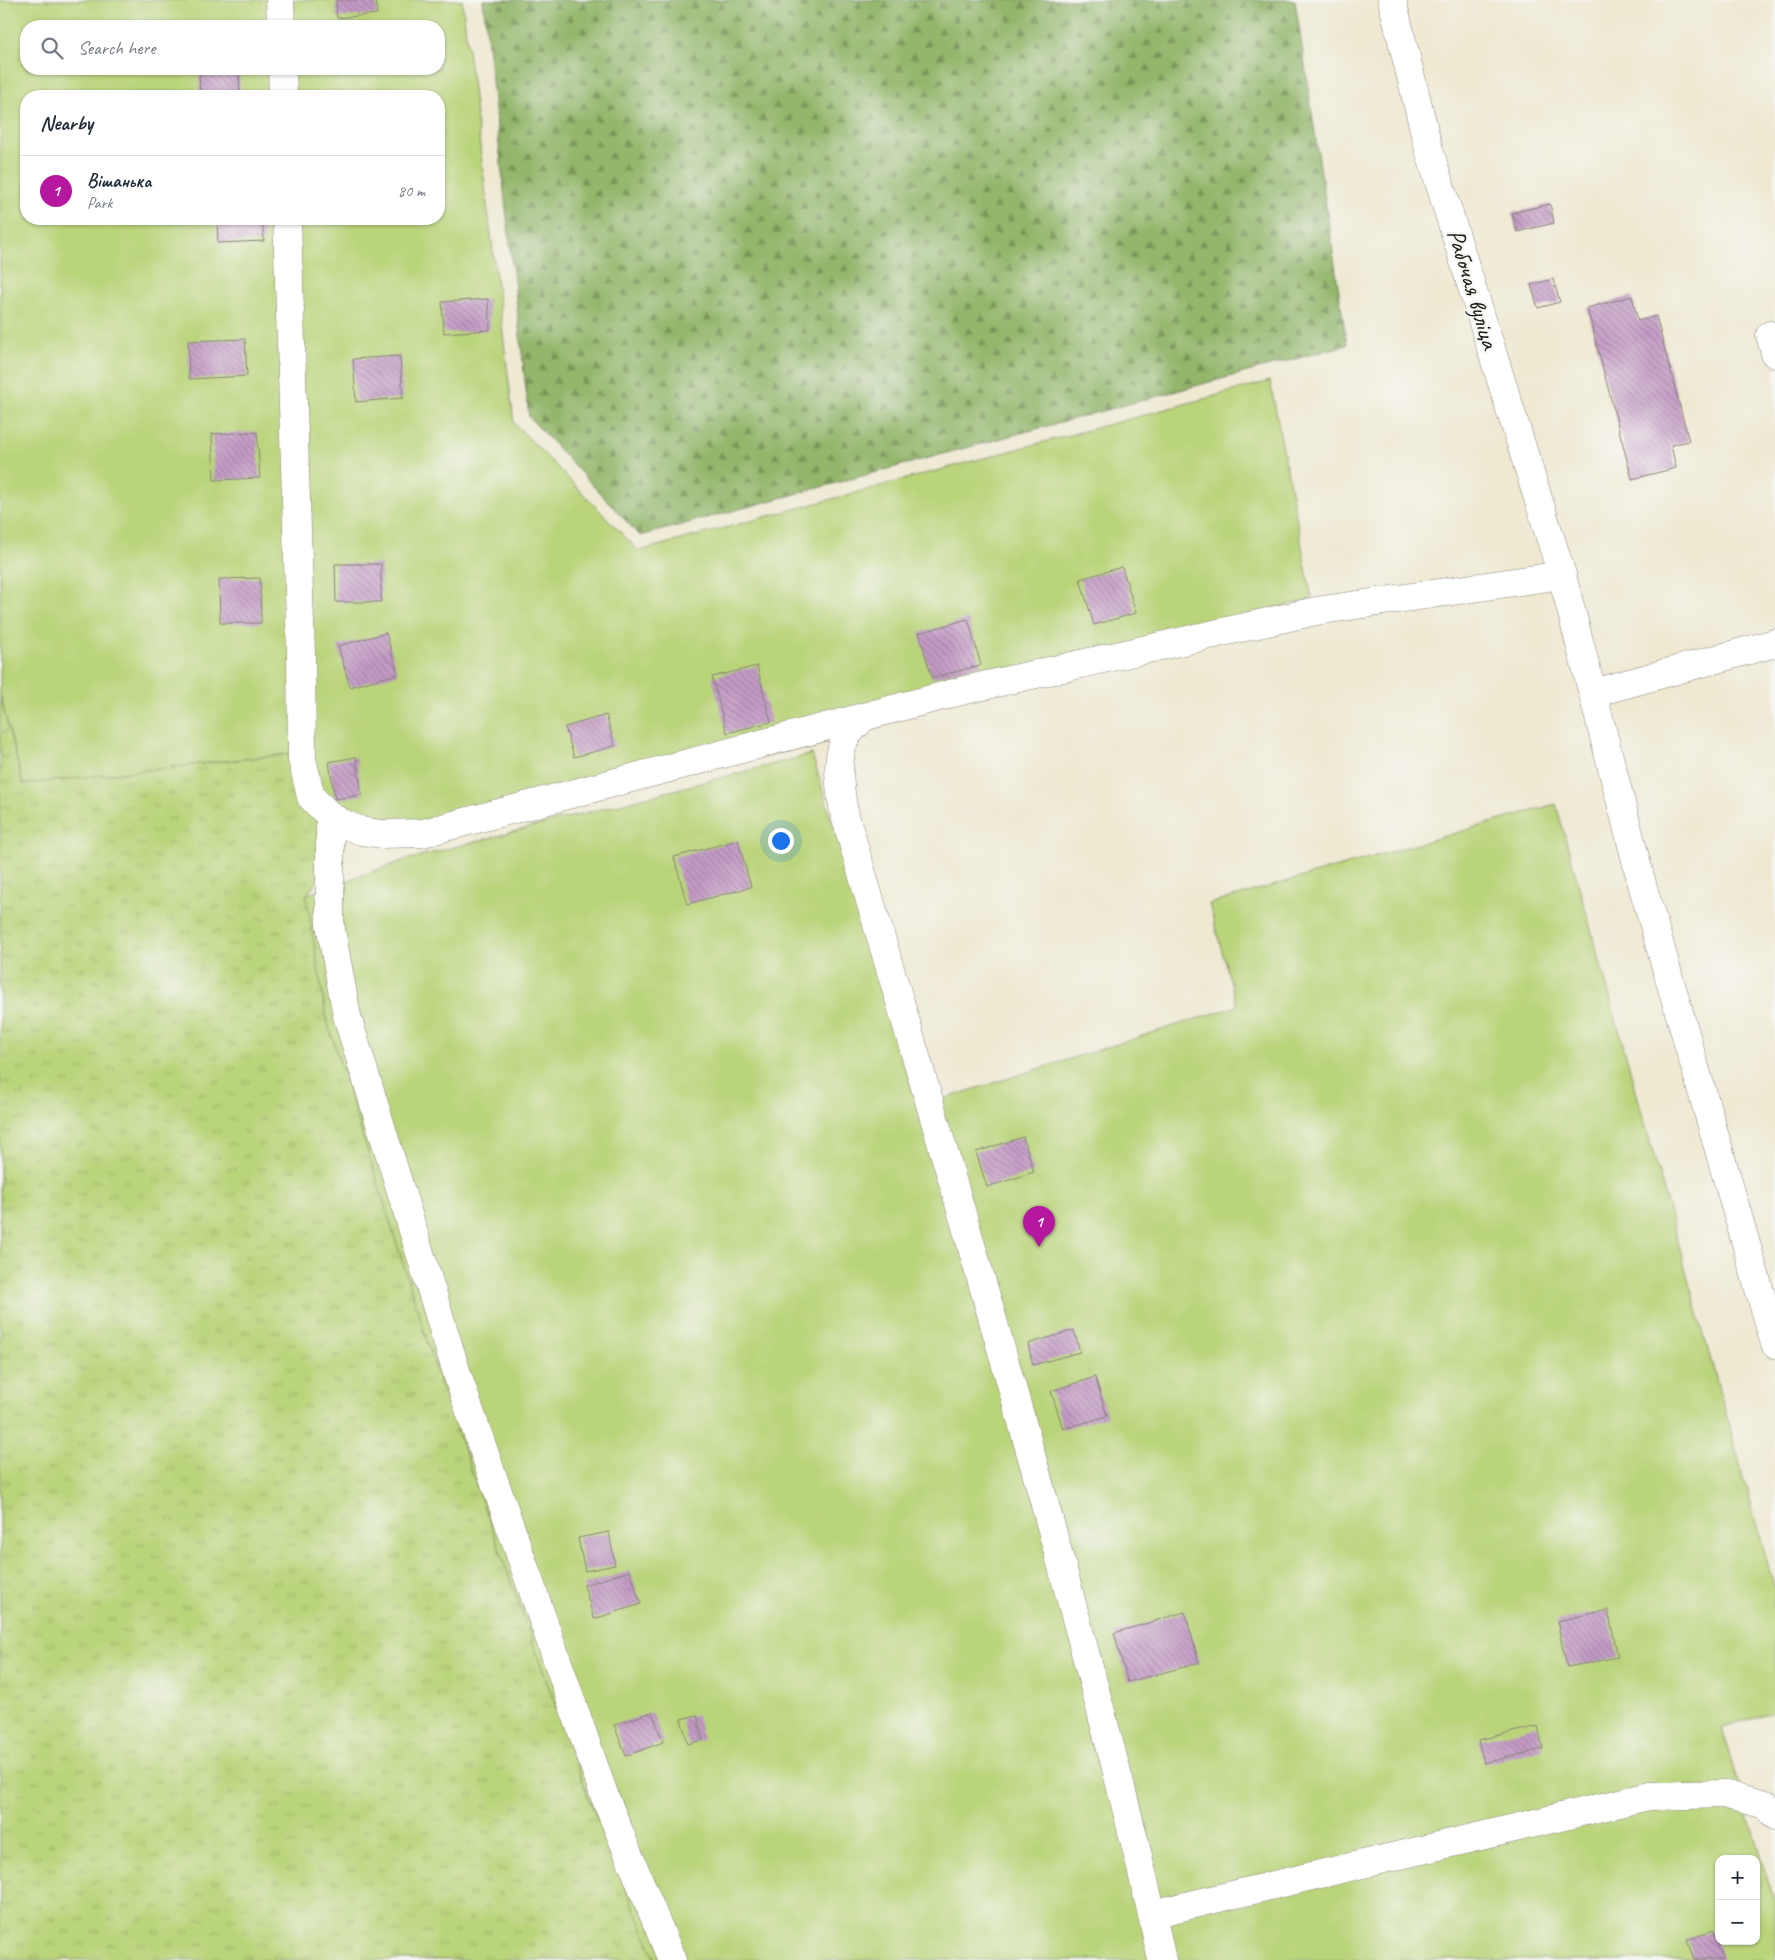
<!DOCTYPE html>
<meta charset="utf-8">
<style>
body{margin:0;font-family:Caveat,sans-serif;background:#f2f2f3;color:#1f2937}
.controls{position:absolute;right:15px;bottom:15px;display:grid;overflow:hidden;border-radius:10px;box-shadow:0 1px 4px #0004}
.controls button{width:45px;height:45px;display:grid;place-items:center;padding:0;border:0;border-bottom:1px solid #e0e1e3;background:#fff;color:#1f2937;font:25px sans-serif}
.you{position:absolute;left:780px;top:840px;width:18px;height:18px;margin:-12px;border:4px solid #fff;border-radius:50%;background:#1a73e8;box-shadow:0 0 0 8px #1a73e833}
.badge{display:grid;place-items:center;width:32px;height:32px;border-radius:50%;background:#b5179e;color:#fff;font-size:16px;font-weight:700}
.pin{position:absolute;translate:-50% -41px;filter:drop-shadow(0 1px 2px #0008)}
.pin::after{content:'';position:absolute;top:26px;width:18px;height:15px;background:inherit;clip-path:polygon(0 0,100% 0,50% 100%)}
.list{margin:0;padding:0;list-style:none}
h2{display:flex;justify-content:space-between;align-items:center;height:65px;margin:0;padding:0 20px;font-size:21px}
h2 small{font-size:16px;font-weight:400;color:#747a83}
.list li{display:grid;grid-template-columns:32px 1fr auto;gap:15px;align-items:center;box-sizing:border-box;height:70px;padding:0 20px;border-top:1px solid #e0e1e3}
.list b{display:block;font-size:19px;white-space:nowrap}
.list p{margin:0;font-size:16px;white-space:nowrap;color:#747a83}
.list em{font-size:16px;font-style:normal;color:#747a83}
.icon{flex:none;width:28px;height:28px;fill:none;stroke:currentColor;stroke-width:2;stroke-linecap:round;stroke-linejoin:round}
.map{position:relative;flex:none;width:1775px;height:1960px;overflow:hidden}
.search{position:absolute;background:#fff;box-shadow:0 1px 4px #0004;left:20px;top:20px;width:425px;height:55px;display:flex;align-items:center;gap:12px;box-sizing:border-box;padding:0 18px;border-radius:20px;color:#747a83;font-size:19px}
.panel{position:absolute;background:#fff;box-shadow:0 1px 4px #0004;left:20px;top:90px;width:425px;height:135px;border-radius:20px}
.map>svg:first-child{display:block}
.grass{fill:url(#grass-tufts);stroke:#6b784b}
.forest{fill:url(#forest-firs);stroke:#586943}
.garden{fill:#bad47a;stroke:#6b784b;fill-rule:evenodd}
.building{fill:url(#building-back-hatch)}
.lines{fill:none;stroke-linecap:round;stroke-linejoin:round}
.minor-casing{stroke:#868277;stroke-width:29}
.minor{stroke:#fff;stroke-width:28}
.labels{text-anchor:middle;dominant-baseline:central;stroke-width:4.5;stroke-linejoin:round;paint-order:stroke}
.street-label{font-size:25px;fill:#1c1c1c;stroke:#f6f6f2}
</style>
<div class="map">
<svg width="1775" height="1960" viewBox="0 0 1775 1960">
<defs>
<pattern id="grass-tufts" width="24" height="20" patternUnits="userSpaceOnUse" patternTransform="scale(1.25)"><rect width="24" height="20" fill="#bad47a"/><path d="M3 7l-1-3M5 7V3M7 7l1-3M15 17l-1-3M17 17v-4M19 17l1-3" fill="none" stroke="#9fb569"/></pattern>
<pattern id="forest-firs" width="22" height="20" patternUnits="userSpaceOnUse" patternTransform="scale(1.25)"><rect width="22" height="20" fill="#93b66a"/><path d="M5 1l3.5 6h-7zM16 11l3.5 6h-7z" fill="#779356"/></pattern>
<pattern id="building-back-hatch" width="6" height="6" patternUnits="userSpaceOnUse" patternTransform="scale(1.25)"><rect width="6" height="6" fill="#c49bc6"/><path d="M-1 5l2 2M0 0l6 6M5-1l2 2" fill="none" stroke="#9e7ea0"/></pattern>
</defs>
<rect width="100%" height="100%" fill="#f6f6f2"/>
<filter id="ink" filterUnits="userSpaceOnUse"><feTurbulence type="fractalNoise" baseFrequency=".02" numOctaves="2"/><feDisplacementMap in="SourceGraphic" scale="10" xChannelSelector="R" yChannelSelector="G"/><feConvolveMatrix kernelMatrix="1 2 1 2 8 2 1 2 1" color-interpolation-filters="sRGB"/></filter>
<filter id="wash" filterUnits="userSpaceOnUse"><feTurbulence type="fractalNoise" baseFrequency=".0096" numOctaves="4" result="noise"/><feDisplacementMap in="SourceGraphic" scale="20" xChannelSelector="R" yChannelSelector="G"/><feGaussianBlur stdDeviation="1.12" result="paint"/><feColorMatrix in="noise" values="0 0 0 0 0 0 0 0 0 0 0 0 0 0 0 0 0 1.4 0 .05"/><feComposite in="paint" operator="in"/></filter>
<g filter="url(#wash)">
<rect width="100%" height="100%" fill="#efe9d2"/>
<path class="grass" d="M0,695L23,784L306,752L358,822L307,895L327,1021L442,1388L590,1802L657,1960H0Z"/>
<path class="forest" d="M483,0H1295L1347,345L640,536L529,417Z"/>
<g class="garden">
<path d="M0,0H462L514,423L639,551L1270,381L1312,599L423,824L358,822L319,794L305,752L23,784L0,695ZM26,26H439V69H26ZM26,96H439V219H26Z"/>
<path d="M812,754L918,1107L1237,1006L1209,904L1556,804L1775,1590V1711L1721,1728L1775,1903V1960H656L590,1802L442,1388L327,1021L306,895L405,860ZM1719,1859H1756V1941H1719Z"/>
</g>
<g id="blocks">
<g class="building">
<path d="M336,0H376L377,14L337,18Z"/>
<path d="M199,69H239L240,96H200Z"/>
<path d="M1550,204L1554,223L1517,232L1512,213Z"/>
<path d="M217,219H262L264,241L218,243Z"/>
<path d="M1553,279L1560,302L1538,308L1531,285Z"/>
<path d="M1632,296L1638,321L1656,316L1689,441L1671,445L1676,468L1632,479L1587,308Z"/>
<path d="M488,299L490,330L444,333L442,302Z"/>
<path d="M245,339L247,376L189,379L188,341Z"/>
<path d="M400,356L403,398L356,402L353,359Z"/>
<path d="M257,432L260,478L214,480L212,434Z"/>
<path d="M335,564H381V602H336Z"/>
<path d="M1122,567L1136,613L1094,625L1080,579Z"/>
<path d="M260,578L261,623H220L219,579Z"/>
<path d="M968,619L981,665L932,678L919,633Z"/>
<path d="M386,633L398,674L350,687L338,646Z"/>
<path d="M757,666L771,722L727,733L712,677Z"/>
<path d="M606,715L615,746L574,757L565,727Z"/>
<path d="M356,757L362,795L335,799L329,762Z"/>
<path d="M738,840L751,887L687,904L674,857Z"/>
<path d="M1023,1137L1034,1172L987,1187L976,1152Z"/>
<path d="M1074,1330L1080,1352L1033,1365L1028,1344Z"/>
<path d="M1095,1377L1107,1416L1063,1429L1051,1391Z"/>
<path d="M609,1532L615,1565L585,1571L578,1538Z"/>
<path d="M630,1571L641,1604L594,1619L584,1585Z"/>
<path d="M1608,1610L1618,1657L1567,1667L1557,1621Z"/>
<path d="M1185,1612L1199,1663L1128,1682L1114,1633Z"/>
<path d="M652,1712L663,1742L626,1756L614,1725Z"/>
<path d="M697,1715L703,1740L688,1744L681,1719Z"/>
<path d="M1538,1726L1543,1749L1484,1763L1478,1740Z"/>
<path d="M1713,1930L1723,1960H1694L1687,1939Z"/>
</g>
</g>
</g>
<g filter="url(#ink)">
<use href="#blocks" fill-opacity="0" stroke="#868277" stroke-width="1"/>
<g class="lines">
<defs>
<g id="minor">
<path d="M280,0L281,26"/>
<path d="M1392,0L1429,150L1562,575L1642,884L1775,1344"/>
<path d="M282,69L283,96"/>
<path d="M287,219L301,654L302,759L311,797L330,816L342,823L361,831L381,834L423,833L965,690L1316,611L1562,575"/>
<path d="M1770,335L1775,354"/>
<path d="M1593,693L1775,643"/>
<path d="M863,717C858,724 849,731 845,739C835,761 840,789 844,812C921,1075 1000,1336 1071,1600C1103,1719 1136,1839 1162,1960"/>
<path d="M330,816V924L347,1016L460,1383L605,1797L672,1960"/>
<path d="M1152,1914L1649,1796L1723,1794L1766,1805L1775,1815"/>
</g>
</defs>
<use href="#minor" class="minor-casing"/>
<use href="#minor" class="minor"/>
</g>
</g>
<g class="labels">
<g class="street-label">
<text transform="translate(1473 289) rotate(73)">Рабочая вуліца</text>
</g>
</g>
</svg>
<div class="controls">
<button>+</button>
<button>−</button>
</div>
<div class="you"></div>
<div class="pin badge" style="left:1039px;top:1247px">1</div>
<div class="search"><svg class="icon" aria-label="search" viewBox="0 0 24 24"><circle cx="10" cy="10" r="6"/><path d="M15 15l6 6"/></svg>Search here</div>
<section class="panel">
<h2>Nearby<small></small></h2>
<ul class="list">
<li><span class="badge">1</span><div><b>Вішанька</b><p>Park</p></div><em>80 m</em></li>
</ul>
</section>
</div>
